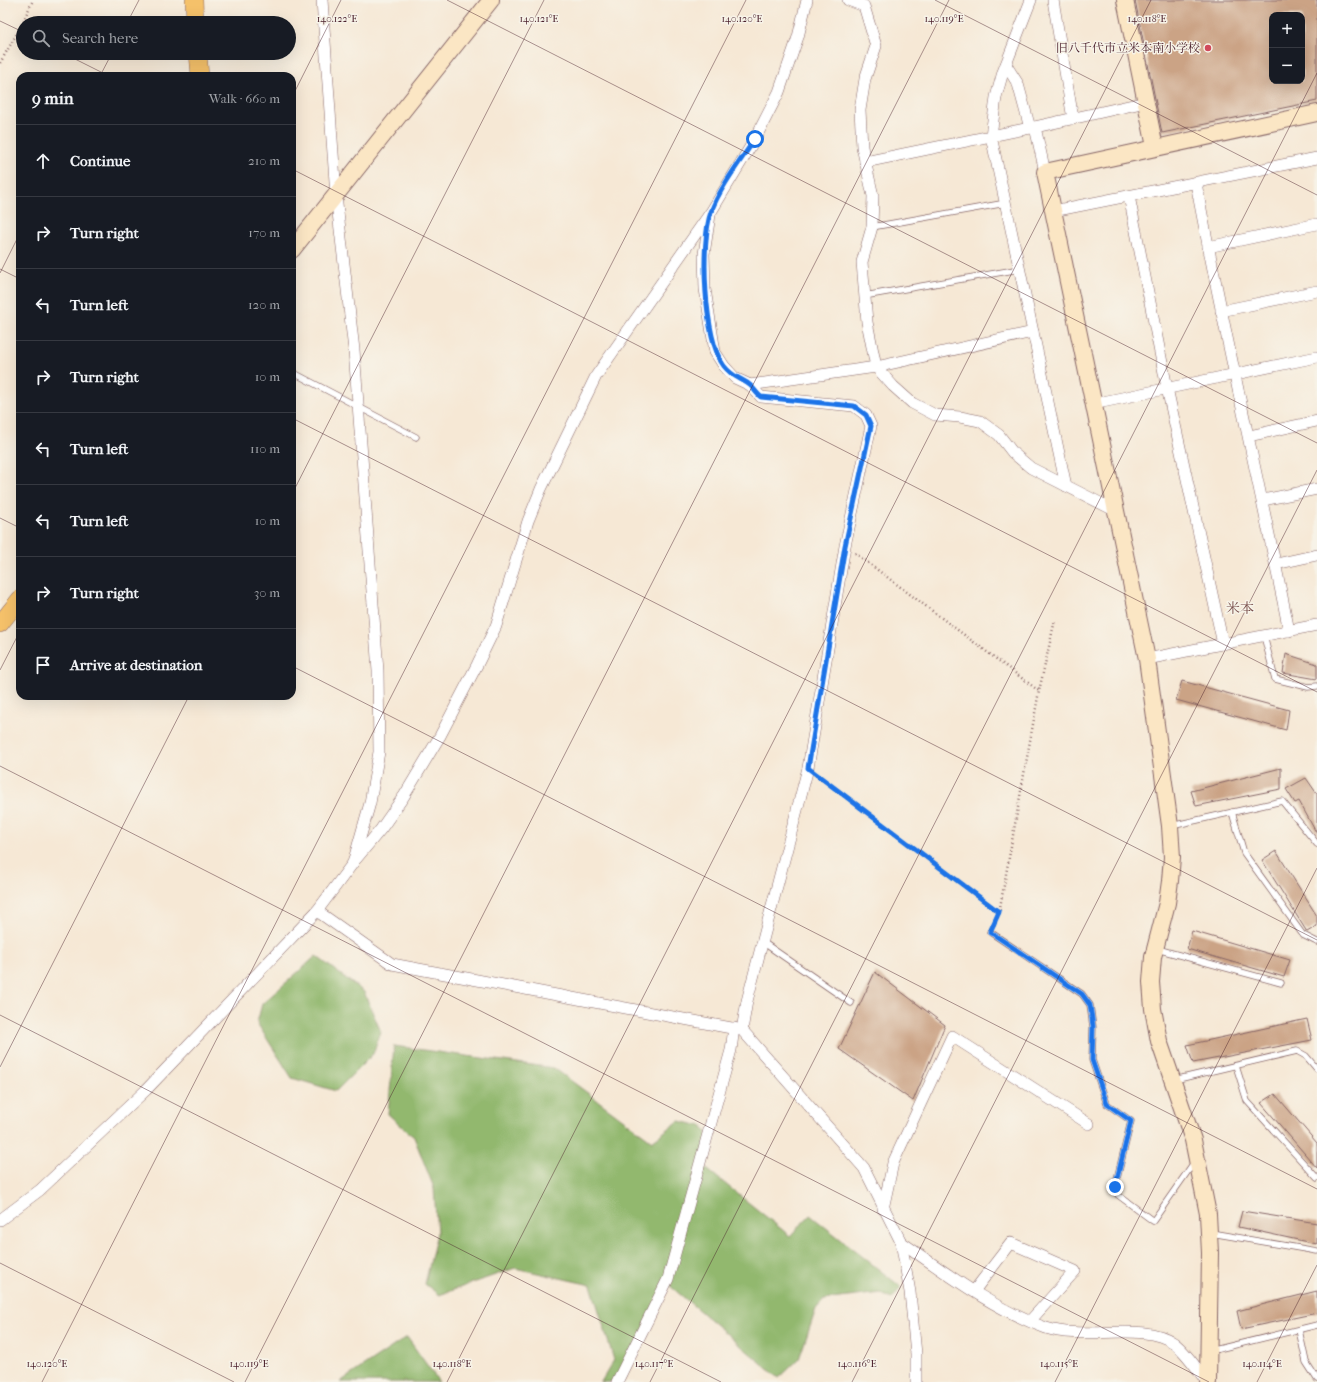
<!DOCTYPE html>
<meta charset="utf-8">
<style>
body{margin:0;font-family:"IM FELL French Canon","Noto Serif JP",serif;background:#20242c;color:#f1f3f6}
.controls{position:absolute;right:12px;top:12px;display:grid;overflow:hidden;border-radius:8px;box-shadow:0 4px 16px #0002}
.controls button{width:36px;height:36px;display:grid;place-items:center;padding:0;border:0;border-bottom:1px solid #363941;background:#171b24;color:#f1f3f6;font:20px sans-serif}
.stop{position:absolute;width:12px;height:12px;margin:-9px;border:3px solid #1a73e8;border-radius:50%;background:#fff}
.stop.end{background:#1a73e8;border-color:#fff;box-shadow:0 1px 4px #0008}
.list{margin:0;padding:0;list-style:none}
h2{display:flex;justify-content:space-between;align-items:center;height:52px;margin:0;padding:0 16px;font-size:17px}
h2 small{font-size:13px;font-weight:400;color:#9ea1a6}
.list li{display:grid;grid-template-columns:26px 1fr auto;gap:12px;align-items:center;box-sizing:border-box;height:72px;padding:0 16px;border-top:1px solid #363941}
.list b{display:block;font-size:15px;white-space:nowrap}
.list em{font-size:13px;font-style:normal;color:#9ea1a6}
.icon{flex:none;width:22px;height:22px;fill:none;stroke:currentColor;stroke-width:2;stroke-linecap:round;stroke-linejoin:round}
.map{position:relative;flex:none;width:1317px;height:1382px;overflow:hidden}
.search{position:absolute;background:#171b24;box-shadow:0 4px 16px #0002;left:16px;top:16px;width:280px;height:44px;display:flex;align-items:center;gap:10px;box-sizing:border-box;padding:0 14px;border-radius:22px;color:#9ea1a6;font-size:15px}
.panel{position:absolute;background:#171b24;box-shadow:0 4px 16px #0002;left:16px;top:72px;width:280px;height:628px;border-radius:12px}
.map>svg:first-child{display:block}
.forest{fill:#92b86e;stroke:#6e6c4c}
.building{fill:#cba385;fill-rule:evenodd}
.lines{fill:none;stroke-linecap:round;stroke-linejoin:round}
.lane-casing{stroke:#866566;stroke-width:7}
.street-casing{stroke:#866566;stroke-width:12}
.secondary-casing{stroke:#866566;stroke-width:18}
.primary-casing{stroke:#866566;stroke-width:18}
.path{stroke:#866566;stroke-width:2.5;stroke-dasharray:1 3;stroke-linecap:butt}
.lane{stroke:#fff;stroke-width:5.5}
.street{stroke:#fff;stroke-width:11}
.secondary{stroke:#fbe6c4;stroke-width:16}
.primary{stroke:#f5c16b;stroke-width:17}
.route{stroke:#1a73e8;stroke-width:5}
.ticks{fill:none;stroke:#4a1f2b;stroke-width:1;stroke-opacity:0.45}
.poi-dot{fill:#d1495b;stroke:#f7f3e8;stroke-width:1.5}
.labels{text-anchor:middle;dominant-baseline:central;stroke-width:3;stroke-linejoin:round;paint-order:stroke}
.poi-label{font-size:12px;fill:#4a1f2b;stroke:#f7f3e8;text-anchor:end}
.quarter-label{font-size:14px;fill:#774d4a;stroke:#f7f3e8}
.ticks-label{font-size:10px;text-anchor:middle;fill:#4a1f2b;stroke:#f7f3e8;stroke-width:3;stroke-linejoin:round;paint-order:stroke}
</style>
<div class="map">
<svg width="1317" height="1382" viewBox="0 0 1317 1382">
<rect width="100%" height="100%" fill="#f7f3e8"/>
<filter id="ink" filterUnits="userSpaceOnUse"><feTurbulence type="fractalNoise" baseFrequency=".025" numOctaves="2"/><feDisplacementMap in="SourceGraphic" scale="8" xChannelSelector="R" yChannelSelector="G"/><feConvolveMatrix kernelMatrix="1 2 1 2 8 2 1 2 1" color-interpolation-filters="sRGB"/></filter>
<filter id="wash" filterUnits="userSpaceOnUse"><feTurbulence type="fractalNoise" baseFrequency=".012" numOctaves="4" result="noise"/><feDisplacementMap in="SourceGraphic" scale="16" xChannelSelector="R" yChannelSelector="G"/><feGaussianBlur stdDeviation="0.9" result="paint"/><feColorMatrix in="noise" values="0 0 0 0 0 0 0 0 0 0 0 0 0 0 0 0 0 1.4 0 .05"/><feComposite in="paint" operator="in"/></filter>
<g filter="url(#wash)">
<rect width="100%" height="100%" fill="#f6e8d5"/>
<g class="forest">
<path d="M316,956L364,992L381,1032L373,1054L336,1091L292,1078L257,1023L262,1004Z"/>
<path d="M394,1046L554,1068L652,1141L679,1121L702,1126L712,1140L703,1166L790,1236L810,1215L901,1287L892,1299L880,1293L824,1300L816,1309L799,1359L779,1378L669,1285L622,1382H601L614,1360L591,1285L515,1268L439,1295L425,1284L437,1233L434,1188L414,1137L388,1114Z"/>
<path d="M407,1337L439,1382H340Z"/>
</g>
<g id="blocks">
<g class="building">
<path d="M1135,0H1317V101L1162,133ZM1272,15H1302V81H1272Z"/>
<path d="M1286,654L1317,664V679L1283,673Z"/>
<path d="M1182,681L1289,710L1286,730L1176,700Z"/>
<path d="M1281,768V789L1196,806L1191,791Z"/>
<path d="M1306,778L1317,794V834L1299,801L1295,803L1286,789Z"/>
<path d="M1276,851L1317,916V926L1307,932L1262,860Z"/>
<path d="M1192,931L1290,960L1284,977L1187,949Z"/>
<path d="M875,972L945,1025L913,1101L839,1049Z"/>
<path d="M1307,1019L1312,1040L1193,1063L1187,1045Z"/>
<path d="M1275,1094L1317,1143V1168L1261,1103Z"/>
<path d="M1242,1211L1317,1223V1244L1238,1227Z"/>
<path d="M1317,1291V1313L1241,1329L1237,1311Z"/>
</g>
</g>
</g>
<g filter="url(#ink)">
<use href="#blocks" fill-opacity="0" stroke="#866566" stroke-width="1"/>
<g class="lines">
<defs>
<g id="lane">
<path d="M872,227L1006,203"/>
<path d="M864,296L1020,269"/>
<path d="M292,372L416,437"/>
<path d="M1264,636L1275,679L1308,687L1317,686"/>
<path d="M1232,812L1244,853L1303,935L1317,942"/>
<path d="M1171,826L1282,801L1317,844"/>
<path d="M990,932L1082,994L1090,1005L1093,1027L1092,1060L1107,1104L1131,1121L1115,1187L1118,1195L1153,1221L1195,1161"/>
<path d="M764,943L851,1003"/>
<path d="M1157,949L1281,983"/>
<path d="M1236,1066L1247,1101L1317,1178"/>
<path d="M1174,1080L1297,1051L1306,1056L1317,1069"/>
<path d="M1211,1233L1317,1251"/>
<path d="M1299,1330L1306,1362L1317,1379"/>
<path d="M1210,1351L1317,1325"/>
</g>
<g id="street">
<path d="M848,0L864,6L876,46L865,79L860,110L862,147L873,196L872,227L862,262L867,322L876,367L893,386L912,403L935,415L960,417L980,421L999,435L1013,453L1031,468L1116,511"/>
<path d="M1031,0L1003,72L996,97L991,136L1066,486"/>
<path d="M1053,0L1073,119"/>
<path d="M1006,65L1018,84L1030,128"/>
<path d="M1035,127L1045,172"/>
<path d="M865,162L1035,127L1146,102"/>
<path d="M1196,183C1224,333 1259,481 1289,631"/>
<path d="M1129,196L1167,388L1223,644"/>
<path d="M1053,211L1317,158"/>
<path d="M710,215L704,254L705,289L715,352L724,366L735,378L750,385L876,367L1033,332"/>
<path d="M1208,247L1317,224"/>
<path d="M1221,311L1317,291"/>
<path d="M1093,404L1317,357"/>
<path d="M1249,436L1317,421"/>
<path d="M1263,500L1317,489"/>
<path d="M1276,564L1317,555"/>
<path d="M1147,659L1317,625"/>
<path d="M356,859L381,829L404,796L440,736L477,665L496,626L528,521L541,489L596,376L711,212L755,139L779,92L798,37L807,0"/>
<path d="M317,911L392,964L742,1030L864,1168L901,1242L910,1292L916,1354V1382"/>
<path d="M742,1030L747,1001L808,768L845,546L871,426L866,415L854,406L761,397L750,385"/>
<path d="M883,1209L893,1163L952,1036L1089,1124"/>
<path d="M0,1220L40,1190L146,1090L317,911L353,863L370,803L379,752L378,671L354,350L336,195L322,0"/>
<path d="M901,1242C946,1273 993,1309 1046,1328C1084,1341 1144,1321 1174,1343C1187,1353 1197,1369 1207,1382"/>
<path d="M974,1291L1011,1243L1075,1271L1030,1321"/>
<path d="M617,1382L668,1279L731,1050L734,1028"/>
</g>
<g id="secondary">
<path d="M1125,0L1155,147"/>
<path d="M292,250L491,0"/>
<path d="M1208,1382L1210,1253L1208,1214L1193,1140L1159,1041L1153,1009L1151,982L1153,957L1167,903L1170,881L1172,857L1170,826L1147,659L1045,172L1317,113"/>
</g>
<g id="primary">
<path d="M194,0L195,23"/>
<path d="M198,53L200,76"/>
<path d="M0,624L20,599"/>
</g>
</defs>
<use href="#lane" class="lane-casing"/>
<use href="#street" class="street-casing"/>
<use href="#secondary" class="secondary-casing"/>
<use href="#primary" class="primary-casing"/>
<g class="path">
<path d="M0,63L19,30L33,0"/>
<path d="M855,553L1039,691"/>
<path d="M818,776L999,912"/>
<path d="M994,925L999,913L1039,691L1055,620"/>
</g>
<use href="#lane" class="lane"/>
<use href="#street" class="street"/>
<use href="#secondary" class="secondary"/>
<use href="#primary" class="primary"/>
</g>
</g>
<g class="lines" filter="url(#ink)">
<path class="route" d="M755,139C741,160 719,189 711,212C700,243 704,341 724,366C734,379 742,378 751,386C754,389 757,394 761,397L854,406L866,415L871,426L845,546L808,768L999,912L990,932L1082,994L1090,1005L1093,1026L1092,1060L1107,1104L1131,1121L1115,1187"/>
</g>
<path class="ticks" d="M447,0L1317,443M935,0L1317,195M0,21L23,32M127,23L139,0M63,53L109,76M100,76L112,53M292,97L341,0M292,169L1317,692M0,269L20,279M0,273L20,233M292,418L1317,940M292,494L544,0M0,518L20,528M292,666L1317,1189M0,670L20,631M0,766L1209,1382M0,1015L721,1382M0,1067L189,696M0,1263L234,1382M42,1382L746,0M245,1382L949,0M447,1382L1151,0M650,1382L1317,73M852,1382L1317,470M1055,1382L1317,868M1257,1382L1317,1265"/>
<circle class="poi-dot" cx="1208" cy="48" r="4"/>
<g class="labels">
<g class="poi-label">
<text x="1200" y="48">旧八千代市立米本南小学校</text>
</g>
<g class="quarter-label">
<text x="1240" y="608">米本</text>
</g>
</g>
<g class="ticks-label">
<text x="337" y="22">140.122°E</text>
<text x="539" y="22">140.121°E</text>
<text x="742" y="22">140.120°E</text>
<text x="944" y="22">140.119°E</text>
<text x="1147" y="22">140.118°E</text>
<text x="47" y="1367">140.120°E</text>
<text x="249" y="1367">140.119°E</text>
<text x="452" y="1367">140.118°E</text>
<text x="654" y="1367">140.117°E</text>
<text x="857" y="1367">140.116°E</text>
<text x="1059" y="1367">140.115°E</text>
<text x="1262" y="1367">140.114°E</text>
</g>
</svg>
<div class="controls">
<button>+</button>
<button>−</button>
</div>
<div class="stop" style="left:755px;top:139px"></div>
<div class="stop end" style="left:1115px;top:1187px"></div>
<div class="search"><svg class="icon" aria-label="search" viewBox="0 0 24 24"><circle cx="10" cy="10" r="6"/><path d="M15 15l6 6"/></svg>Search here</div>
<section class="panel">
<h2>9 min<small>Walk · 660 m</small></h2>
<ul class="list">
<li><svg class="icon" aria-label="ahead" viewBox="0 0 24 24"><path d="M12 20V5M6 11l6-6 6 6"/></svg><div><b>Continue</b></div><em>210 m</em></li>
<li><svg class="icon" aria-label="right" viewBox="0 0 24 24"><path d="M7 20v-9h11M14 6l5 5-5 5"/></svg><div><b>Turn right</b></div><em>170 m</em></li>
<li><svg class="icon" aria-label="left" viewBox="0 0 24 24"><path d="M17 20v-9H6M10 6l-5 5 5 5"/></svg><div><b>Turn left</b></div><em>120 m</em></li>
<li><svg class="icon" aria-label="right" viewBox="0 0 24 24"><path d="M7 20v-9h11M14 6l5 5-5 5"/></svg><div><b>Turn right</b></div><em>10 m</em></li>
<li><svg class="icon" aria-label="left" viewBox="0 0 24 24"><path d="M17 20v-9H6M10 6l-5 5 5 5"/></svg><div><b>Turn left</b></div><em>110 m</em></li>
<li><svg class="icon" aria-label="left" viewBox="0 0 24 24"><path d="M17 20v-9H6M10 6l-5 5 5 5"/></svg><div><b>Turn left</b></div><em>10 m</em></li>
<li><svg class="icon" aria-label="right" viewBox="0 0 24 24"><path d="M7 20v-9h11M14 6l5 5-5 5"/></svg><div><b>Turn right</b></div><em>30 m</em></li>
<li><svg class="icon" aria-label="arrive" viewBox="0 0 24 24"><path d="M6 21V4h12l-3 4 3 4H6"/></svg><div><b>Arrive at destination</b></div></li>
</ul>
</section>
</div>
